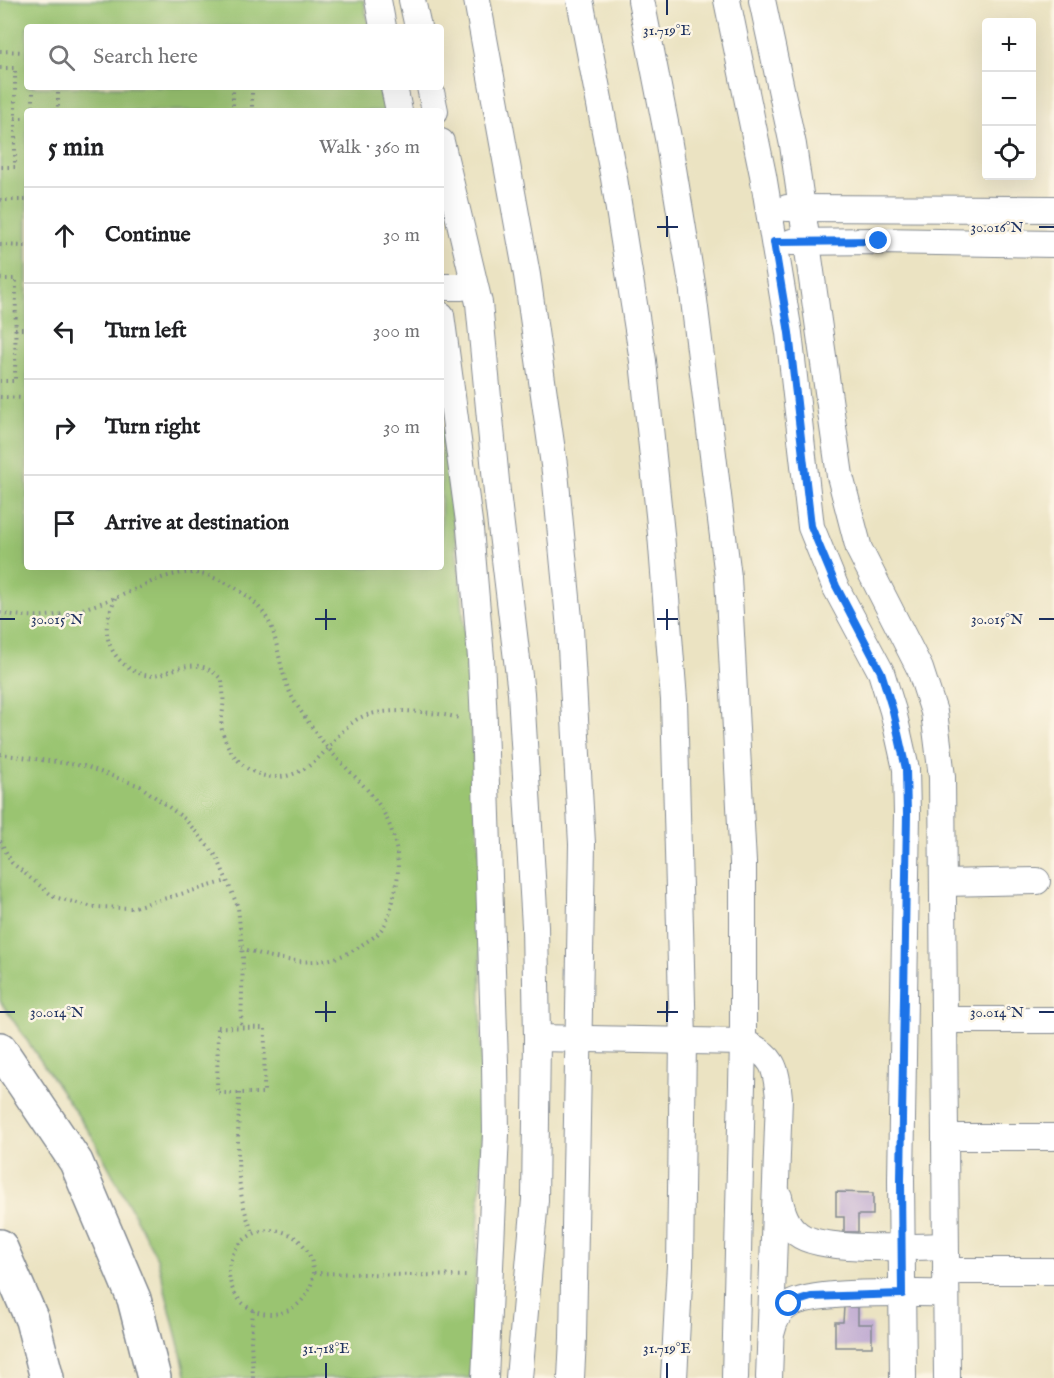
<!DOCTYPE html>
<meta charset="utf-8">
<style>
body{margin:0;font-family:"IM FELL English",serif;background:#f6f6f6;color:#202124}
.controls{position:absolute;right:18px;top:18px;display:grid;overflow:hidden;border-radius:6px;box-shadow:0 6px 24px #0002}
.controls button{width:54px;height:54px;display:grid;place-items:center;padding:0;border:0;border-bottom:2px solid #e0e0e0;background:#fff;color:#202124;font:30px sans-serif}
.stop{position:absolute;width:18px;height:18px;margin:-14px;border:4px solid #1a73e8;border-radius:50%;background:#fff}
.stop.end{background:#1a73e8;border-color:#fff;box-shadow:0 2px 6px #0008}
.list{margin:0;padding:0;list-style:none}
h2{display:flex;justify-content:space-between;align-items:center;height:78px;margin:0;padding:0 24px;font-size:26px}
h2 small{font-size:20px;font-weight:400;color:#757577}
.list li{display:grid;grid-template-columns:39px 1fr auto;gap:18px;align-items:center;box-sizing:border-box;height:96px;padding:0 24px;border-top:2px solid #e0e0e0}
.list b{display:block;font-size:22px;white-space:nowrap}
.list em{font-size:20px;font-style:normal;color:#757577}
.icon{flex:none;width:33px;height:33px;fill:none;stroke:currentColor;stroke-width:2;stroke-linecap:round;stroke-linejoin:round}
.map{position:relative;flex:none;width:1054px;height:1378px;overflow:hidden}
.search{position:absolute;background:#fff;box-shadow:0 6px 24px #0002;left:24px;top:24px;width:420px;height:66px;display:flex;align-items:center;gap:15px;box-sizing:border-box;padding:0 21px;border-radius:6px;color:#757577;font-size:22px}
.panel{position:absolute;background:#fff;box-shadow:0 6px 24px #0002;left:24px;top:108px;width:420px;height:462px;border-radius:6px}
.map>svg:first-child{display:block}
.green{fill:#9ac471;stroke:#5a7a68;stroke-width:1.5}
.building{fill:#bfaad2}
.lines{fill:none;stroke-linecap:round;stroke-linejoin:round}
.minor-casing{stroke:#838990;stroke-width:28}
.highway-casing{stroke:#838990;stroke-width:36}
.path{stroke:#838990;stroke-width:4;stroke-dasharray:1.5 4.5;stroke-linecap:butt}
.minor{stroke:#fff;stroke-width:26}
.highway{stroke:#fff;stroke-width:33}
.route{stroke:#1a73e8;stroke-width:8}
.ticks{fill:none;stroke:#1b2f5e;stroke-width:2}
.ticks-label{font-size:15px;text-anchor:middle;fill:#1b2f5e;stroke:#fcf5e5;stroke-width:5;stroke-linejoin:round;paint-order:stroke}
</style>
<div class="map">
<svg width="1054" height="1378" viewBox="0 0 1054 1378">
<rect width="100%" height="100%" fill="#fcf5e5"/>
<filter id="ink" filterUnits="userSpaceOnUse"><feTurbulence type="fractalNoise" baseFrequency=".0167" numOctaves="2"/><feDisplacementMap in="SourceGraphic" scale="12" xChannelSelector="R" yChannelSelector="G"/><feConvolveMatrix kernelMatrix="1 2 1 2 8 2 1 2 1" color-interpolation-filters="sRGB"/></filter>
<filter id="wash" filterUnits="userSpaceOnUse"><feTurbulence type="fractalNoise" baseFrequency=".008" numOctaves="4" result="noise"/><feDisplacementMap in="SourceGraphic" scale="24" xChannelSelector="R" yChannelSelector="G"/><feGaussianBlur stdDeviation="1.35" result="paint"/><feColorMatrix in="noise" values="0 0 0 0 0 0 0 0 0 0 0 0 0 0 0 0 0 1.4 0 .05"/><feComposite in="paint" operator="in"/></filter>
<g filter="url(#wash)">
<rect width="100%" height="100%" fill="#ebe3c2"/>
<path class="green" d="M0,0H364L369,27H27V87H380L384,111H27V567H441V415L462,597L480,859L482,1155L470,1378H187L157,1258L92,1136L0,1001Z"/>
<g id="blocks">
<g class="building">
<path d="M836,1192L873,1193V1215H858V1232H844V1217H836Z"/>
<path d="M844,1307H858V1324H872V1347H835V1322H843Z"/>
</g>
</g>
</g>
<g filter="url(#ink)">
<use href="#blocks" fill-opacity="0" stroke="#838990" stroke-width="1.5"/>
<g class="lines">
<defs>
<g id="minor">
<path d="M378,0L383,27"/>
<path d="M412,0L418,27"/>
<path d="M477,0L527,275L555,472L570,629L582,844L573,1338L571,1378"/>
<path d="M580,0L614,178L643,361L661,534L674,700L683,1041L680,1265L674,1378"/>
<path d="M641,0L668,138L692,284L728,577L743,863V1042L735,1378"/>
<path d="M727,0L763,175L789,333L811,527L835,586L881,672L893,711L906,769L907,814L901,1180L903,1378"/>
<path d="M762,0L793,145L840,476L859,549L920,669L934,712L942,777L947,1378"/>
<path d="M394,87L399,111"/>
<path d="M430,87L435,111"/>
<path d="M441,142L479,303L497,492L521,693L535,926L537,1038L535,1200L519,1378"/>
<path d="M787,208L1054,209"/>
<path d="M792,242L879,241L1054,244"/>
<path d="M441,287H462L474,284"/>
<path d="M441,315L470,529L481,658L484,723L495,1063L496,1134L485,1378"/>
<path d="M943,883L1037,881"/>
<path d="M944,1020H1054"/>
<path d="M537,1038L743,1042C774,1056 776,1066 779,1098L769,1378"/>
<path d="M945,1137H1054"/>
<path d="M779,1197C782,1211 786,1225 798,1234C820,1252 914,1247 945,1246"/>
<path d="M946,1271H1054"/>
<path d="M772,1331C774,1321 779,1311 789,1305C815,1289 912,1294 946,1293"/>
</g>
<g id="highway">
<path d="M0,1049L76,1162L134,1299L154,1378"/>
<path d="M0,1246L32,1320L47,1378"/>
</g>
</defs>
<use href="#minor" class="minor-casing"/>
<use href="#highway" class="highway-casing"/>
<g class="path">
<path d="M0,51L27,52"/>
<path d="M0,68H15V167H0"/>
<path d="M33,87V111"/>
<path d="M58,87V111"/>
<path d="M252,87V111"/>
<path d="M233,111V87"/>
<path d="M15,118H27"/>
<path d="M0,200H27"/>
<path d="M0,245L27,246"/>
<path d="M0,279H16L15,381H0"/>
<path d="M15,329H27"/>
<path d="M0,397L27,398"/>
<path d="M115,598C112,606 109,615 107,624C104,651 128,676 154,676C160,675 166,672 172,670C193,663 206,663 222,680C223,689 224,698 223,707C223,715 220,723 222,730C232,771 273,792 310,765C329,752 341,725 364,716C390,707 433,712 460,718"/>
<path d="M0,613C23,617 49,618 72,612C86,608 101,603 115,598C144,587 173,566 205,575C233,583 263,602 273,631C280,655 282,682 296,704C306,719 316,734 328,748C342,765 360,780 374,798C394,823 403,861 395,892C392,904 389,920 381,930C377,936 369,940 363,944C328,971 280,962 242,948"/>
<path d="M0,754L84,766L140,786L185,819L217,857L238,907L243,958L241,1027"/>
<path d="M0,841L12,863L54,897L93,907L131,908L227,881"/>
<path d="M218,1027L265,1028L264,1093H217Z"/>
<path d="M239,1093C239,1140 232,1191 254,1234"/>
<circle cx="271" cy="1272" r="42"/>
<path d="M314,1273L466,1276"/>
<path d="M253,1378L251,1341L253,1310"/>
</g>
<use href="#minor" class="minor"/>
<use href="#highway" class="highway"/>
</g>
</g>
<g class="lines" filter="url(#ink)">
<path class="route" d="M789,1304L811,1297L902,1294L901,1180L907,814L906,769L893,711L881,672L836,586L811,526L789,333L774,242L879,241"/>
</g>
<path class="ticks" d="M667,0V15M667,216V237M657,227H678M1039,227H1054M326,609V630M667,609V630M0,619H15M315,619H336M657,619H678M1039,619H1054M326,1001V1022M667,1001V1022M0,1012H15M315,1012H336M657,1012H678M1039,1012H1054M326,1363V1378M667,1363V1378"/>
<g class="ticks-label">
<text x="667" y="35">31.719°E</text>
<text x="997" y="232">30.016°N</text>
<text x="57" y="624">30.015°N</text>
<text x="997" y="624">30.015°N</text>
<text x="57" y="1017">30.014°N</text>
<text x="997" y="1017">30.014°N</text>
<text x="326" y="1353">31.718°E</text>
<text x="667" y="1353">31.719°E</text>
</g>
</svg>
<div class="controls">
<button>+</button>
<button>−</button>
<button><svg class="icon" aria-label="locate" viewBox="0 0 24 24"><circle cx="12" cy="12" r="6"/><path d="M12 2v4M12 18v4M2 12h4M18 12h4"/></svg></button>
</div>
<div class="stop" style="left:789px;top:1304px"></div>
<div class="stop end" style="left:879px;top:241px"></div>
<div class="search"><svg class="icon" aria-label="search" viewBox="0 0 24 24"><circle cx="10" cy="10" r="6"/><path d="M15 15l6 6"/></svg>Search here</div>
<section class="panel">
<h2>5 min<small>Walk · 360 m</small></h2>
<ul class="list">
<li><svg class="icon" aria-label="ahead" viewBox="0 0 24 24"><path d="M12 20V5M6 11l6-6 6 6"/></svg><div><b>Continue</b></div><em>30 m</em></li>
<li><svg class="icon" aria-label="left" viewBox="0 0 24 24"><path d="M17 20v-9H6M10 6l-5 5 5 5"/></svg><div><b>Turn left</b></div><em>300 m</em></li>
<li><svg class="icon" aria-label="right" viewBox="0 0 24 24"><path d="M7 20v-9h11M14 6l5 5-5 5"/></svg><div><b>Turn right</b></div><em>30 m</em></li>
<li><svg class="icon" aria-label="arrive" viewBox="0 0 24 24"><path d="M6 21V4h12l-3 4 3 4H6"/></svg><div><b>Arrive at destination</b></div></li>
</ul>
</section>
</div>
